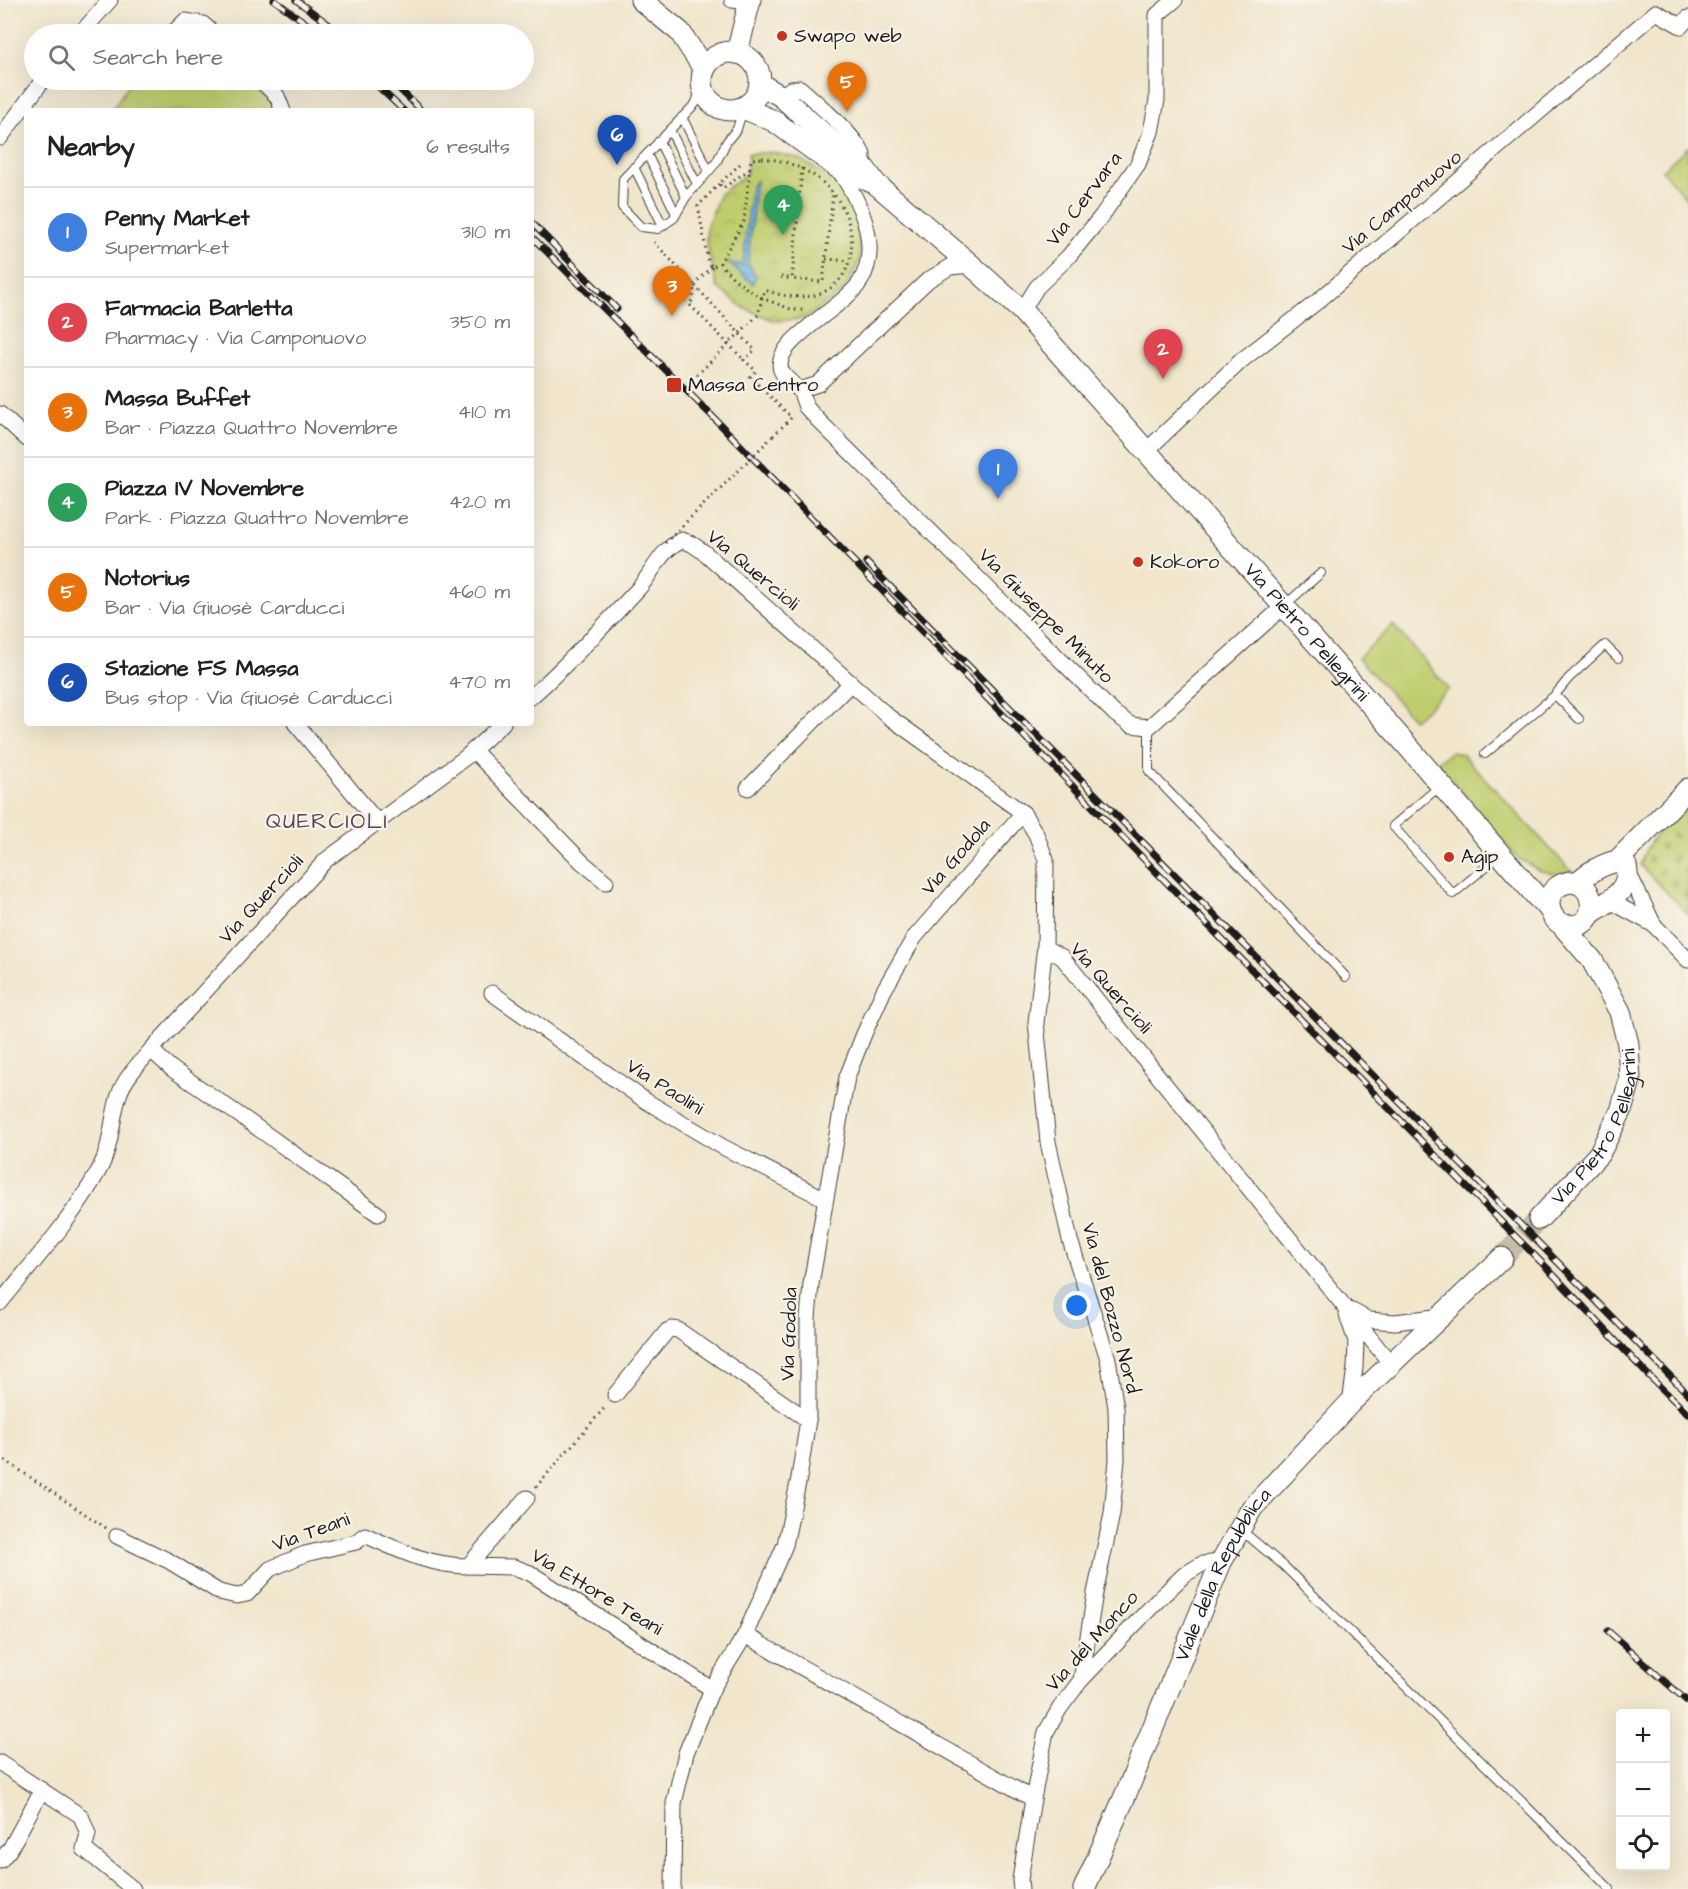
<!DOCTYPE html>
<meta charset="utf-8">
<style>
body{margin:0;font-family:"Architects Daughter",sans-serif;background:#f2f2f2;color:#202124}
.controls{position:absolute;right:18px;bottom:18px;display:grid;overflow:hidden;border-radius:6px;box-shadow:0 6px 24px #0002}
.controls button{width:54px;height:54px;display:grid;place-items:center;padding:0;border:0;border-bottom:2px solid #e0e0e0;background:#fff;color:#202124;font:30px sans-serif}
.you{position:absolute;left:1077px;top:1306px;width:21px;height:21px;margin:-15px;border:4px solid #fff;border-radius:50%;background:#1a73e8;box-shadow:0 0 0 9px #1a73e833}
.badge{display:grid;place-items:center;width:39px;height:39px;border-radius:50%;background:#111827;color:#fff;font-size:20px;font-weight:700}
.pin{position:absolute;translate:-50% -50px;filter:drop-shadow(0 2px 3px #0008)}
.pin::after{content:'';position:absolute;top:32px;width:21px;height:18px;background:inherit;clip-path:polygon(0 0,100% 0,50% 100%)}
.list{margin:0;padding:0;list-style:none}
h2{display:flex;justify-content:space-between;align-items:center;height:78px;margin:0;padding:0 24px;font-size:26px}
h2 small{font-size:20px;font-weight:400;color:#757577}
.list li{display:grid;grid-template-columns:39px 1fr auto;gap:18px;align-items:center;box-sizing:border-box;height:90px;padding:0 24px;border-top:2px solid #e0e0e0}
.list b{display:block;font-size:22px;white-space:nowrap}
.list p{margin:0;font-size:20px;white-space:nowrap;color:#757577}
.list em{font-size:20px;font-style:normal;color:#757577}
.icon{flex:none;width:33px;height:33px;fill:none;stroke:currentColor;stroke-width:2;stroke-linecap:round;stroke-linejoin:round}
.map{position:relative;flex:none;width:1688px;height:1889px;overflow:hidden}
.search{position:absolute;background:#fff;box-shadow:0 6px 24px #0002;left:24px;top:24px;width:510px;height:66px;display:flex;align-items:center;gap:15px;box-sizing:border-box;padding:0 21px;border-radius:33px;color:#757577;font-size:22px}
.panel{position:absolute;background:#fff;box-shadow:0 6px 24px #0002;left:24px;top:108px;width:510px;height:618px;border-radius:6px}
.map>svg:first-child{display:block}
.green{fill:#c0cd6e;stroke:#6e7445;stroke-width:1.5}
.cemetery{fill:url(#cemetery-stones);stroke:#6e7445;stroke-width:1.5}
.park{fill:url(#park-crowns);stroke:#6e7445;stroke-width:1.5}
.water{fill:url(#water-rules);stroke:#466981;stroke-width:1.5}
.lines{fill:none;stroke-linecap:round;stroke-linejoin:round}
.secondary-tunnel{stroke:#c6bea9;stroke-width:21;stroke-dasharray:21 10;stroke-linecap:butt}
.lane-casing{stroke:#3c3a36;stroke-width:10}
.street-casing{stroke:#3c3a36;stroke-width:17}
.secondary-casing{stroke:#3c3a36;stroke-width:23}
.path{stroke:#3c3a36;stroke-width:3;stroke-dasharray:1.5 4.5;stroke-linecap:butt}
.lane{stroke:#fff;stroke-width:8}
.street{stroke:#fff;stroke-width:15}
.secondary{stroke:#fff;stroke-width:21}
.rail-casing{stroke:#1c1c1c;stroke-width:7}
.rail{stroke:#f7f3e8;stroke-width:4.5;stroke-dasharray:14;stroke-linecap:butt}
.path-bridge{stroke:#3c3a36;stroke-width:3;stroke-dasharray:1.5 4.5;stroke-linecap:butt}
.poi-dot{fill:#c8321e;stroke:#f7f3e8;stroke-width:2}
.labels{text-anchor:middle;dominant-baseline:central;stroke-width:4.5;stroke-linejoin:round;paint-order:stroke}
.poi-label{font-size:20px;fill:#1c1c1c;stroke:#f7f3e8;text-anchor:start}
.street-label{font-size:20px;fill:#1c1c1c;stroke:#f7f3e8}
.quarter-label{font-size:22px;letter-spacing:1.5px;fill:#53485d;stroke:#f7f3e8}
</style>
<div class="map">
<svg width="1688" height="1889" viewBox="0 0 1688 1889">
<defs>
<pattern id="cemetery-stones" width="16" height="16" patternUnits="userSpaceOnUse" patternTransform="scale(1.5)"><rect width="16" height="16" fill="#c0cd6e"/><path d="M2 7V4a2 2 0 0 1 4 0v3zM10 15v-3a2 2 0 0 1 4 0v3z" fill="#a4af5f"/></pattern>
<pattern id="park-crowns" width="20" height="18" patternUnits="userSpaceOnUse" patternTransform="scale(1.5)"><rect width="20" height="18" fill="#c0cd6e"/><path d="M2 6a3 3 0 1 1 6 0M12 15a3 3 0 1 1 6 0" fill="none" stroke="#a4af5f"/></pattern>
<pattern id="water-rules" width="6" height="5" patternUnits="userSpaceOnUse" patternTransform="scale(1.5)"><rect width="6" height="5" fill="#6fb6e6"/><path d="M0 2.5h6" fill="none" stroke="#5a93ba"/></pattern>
</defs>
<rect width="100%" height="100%" fill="#f7f3e8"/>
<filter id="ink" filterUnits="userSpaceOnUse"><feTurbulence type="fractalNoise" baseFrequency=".0167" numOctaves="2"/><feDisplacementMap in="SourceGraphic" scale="12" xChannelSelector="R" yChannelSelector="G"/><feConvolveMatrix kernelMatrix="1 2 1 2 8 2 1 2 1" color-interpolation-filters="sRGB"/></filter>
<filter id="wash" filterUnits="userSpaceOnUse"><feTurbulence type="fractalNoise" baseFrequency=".008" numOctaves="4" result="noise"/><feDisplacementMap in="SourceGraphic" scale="24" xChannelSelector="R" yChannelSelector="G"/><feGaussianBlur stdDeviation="1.35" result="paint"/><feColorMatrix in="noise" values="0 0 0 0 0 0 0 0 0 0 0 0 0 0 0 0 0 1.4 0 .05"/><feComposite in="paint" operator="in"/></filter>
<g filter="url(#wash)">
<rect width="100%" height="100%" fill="#f1e6cc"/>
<g class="green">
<path d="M132,80H249L274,104L275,111H111Z"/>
<path d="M1688,147V200L1662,170Z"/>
<path d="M1393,625L1449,689L1414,720L1358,658Z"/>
<path d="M1451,752L1462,754L1466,758L1572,872L1558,874L1540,871L1517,858L1437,762Z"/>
</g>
<path class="cemetery" d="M1688,802V914L1640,865C1648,837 1668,822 1688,802Z"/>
<path class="park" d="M771,152L798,158L831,178L849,201L860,230V260L844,291L804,319L775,321L744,308L717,287L706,240L707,225L720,194L747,173L748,154Z"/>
<path class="water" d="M756,180L748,263L756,276L753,284L727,262L743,265L751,186L753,185Z"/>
</g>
<g filter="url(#ink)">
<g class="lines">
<path class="secondary-tunnel" d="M1502,1258L1539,1219"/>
<defs>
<g id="lane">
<path d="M702,83L696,103L623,179L622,207L641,227L658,229L674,218L686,197L716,163L727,141L737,129L743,109"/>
<path d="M682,117L709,171"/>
<path d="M670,130L697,184"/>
<path d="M659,141L686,197"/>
<path d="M647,154L676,214"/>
<path d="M634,167L663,226"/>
<path d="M1285,605L1321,573"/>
<path d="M1555,695L1579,719"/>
<path d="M1149,727V771L1346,977"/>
<path d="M1485,754L1555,695L1569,678L1605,645L1618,658"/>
<path d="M1440,786L1393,826L1453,894L1499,856"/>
<path d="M1241,1530L1284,1566L1610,1889"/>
</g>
<g id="street">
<path d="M732,0L749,2"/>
<path d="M80,34L110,0"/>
<path d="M172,34L185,21L203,24L214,34"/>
<path d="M260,80L277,96L283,111"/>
<path d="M781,96L791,89L800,88C815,101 857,137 863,155C863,156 862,164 862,165"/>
<path d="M0,138L43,80"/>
<path d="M1022,311L1037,287L1068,257L1101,217L1138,164L1151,132L1157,100V15L1175,0"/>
<path d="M800,390L806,407L818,420L1115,714L1131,725L1149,727L1284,606"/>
<path d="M800,390C793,384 784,378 781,370C771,342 845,307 860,282C883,245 858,198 837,167"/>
<path d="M800,390L818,384L928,280L950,267L971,265"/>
<path d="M0,414L27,439"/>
<path d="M1146,451L1242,360L1318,301L1656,12L1681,26L1688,18"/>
<path d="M531,697C569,663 604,626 639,588C654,571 660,550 682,540L692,544L705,553L889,717L1023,813L1036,834L1046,860L1045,948L1062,957L1391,1364"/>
<path d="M295,723L378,823"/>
<path d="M473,750L582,862L606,882"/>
<path d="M748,788L851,683"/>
<path d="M1628,872L1654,925"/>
<path d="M1610,901L1654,925L1688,960"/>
<path d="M1045,946L1036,1022L1048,1142L1070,1240L1108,1359L1116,1408L1117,1459L1112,1514L1095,1593L1081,1680"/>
<path d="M492,993L646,1101L723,1147L825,1199"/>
<path d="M151,1050L172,1069L245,1119L378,1214"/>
<path d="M0,1303C34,1261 73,1218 99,1170C112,1146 111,1120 119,1095C125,1077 139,1064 151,1050L326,860L466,757L503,723"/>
<path d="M1352,1311L1369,1320L1395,1322L1442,1316"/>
<path d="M1347,1315L1356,1341L1355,1368L1350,1403"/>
<path d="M615,1395L667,1331L672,1329L678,1330L808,1420"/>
<path d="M527,1498L468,1566L514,1567L530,1573L712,1689"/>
<path d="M117,1536L169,1561L219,1592L237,1596L247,1594L270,1569L305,1554L356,1542L365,1535C398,1550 430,1566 468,1566"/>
<path d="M745,1635L1033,1799"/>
<path d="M0,1763L81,1816L88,1834L84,1849L133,1889"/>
<path d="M0,1861L10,1849L42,1790"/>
<path d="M673,1889L674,1803L686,1753L712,1689L745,1635L785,1545L799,1478L808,1420V1318L811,1284L847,1077L864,1034L884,990L914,938L1023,813"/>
<path d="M1021,1889L1020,1880L1033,1799L1046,1732L1060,1708L1081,1680L1158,1600L1184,1575L1202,1564L1221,1562"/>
</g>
<g id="secondary">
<path d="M641,0L680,32L704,69"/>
<circle cx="731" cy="81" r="29"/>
<path d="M737,53L750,0"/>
<path id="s1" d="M760,84L781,96L839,148L862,165L876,184L971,265L1022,311L1405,743L1536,896L1549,908"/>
<path d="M743,108L774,121L837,167L870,181"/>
<path d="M1577,883C1587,873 1603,864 1617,861L1688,789"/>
<path d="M1591,913C1608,902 1632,890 1626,866L1617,861"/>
<path id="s2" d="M1539,1219L1599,1154L1621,1111L1630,1080L1628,1044L1620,1012L1592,960L1561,924C1548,916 1543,896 1559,886C1595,865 1608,937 1561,924"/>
<path id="s3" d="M1084,1889L1125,1796L1221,1562L1252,1508L1350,1403L1502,1258"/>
</g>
</defs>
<use href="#lane" class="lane-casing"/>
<use href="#street" class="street-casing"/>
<use href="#secondary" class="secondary-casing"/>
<g class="path">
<path d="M762,158C883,169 879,332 765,290L762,298C745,288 732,279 720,263L744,221L751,159Z"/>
<path d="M740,164L719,184L723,188L750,169"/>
<path d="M802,168L792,279L823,282L833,194"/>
<path d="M719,184L698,206L708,261L712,267L720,263"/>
<path d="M654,242L755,350L744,360L756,371L750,377L788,414L791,413"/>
<path d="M826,259L850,261"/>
<path d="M712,267L694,284L693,300L689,304L744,360"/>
<path d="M781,277L792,279"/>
<path d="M697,375L758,315L762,298L793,310H803"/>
<path d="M773,436L793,416"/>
<path d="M0,1457L106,1528"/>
<path d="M536,1487L606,1406"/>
</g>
<use href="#lane" class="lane"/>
<use href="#street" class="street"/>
<use href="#secondary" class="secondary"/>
<defs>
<g id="rail">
<path d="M274,0L321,34"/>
<path d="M296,0L342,34"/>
<path d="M371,80L404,111"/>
<path d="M390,80L422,111"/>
<path d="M531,222L617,309"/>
<path d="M531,236L712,416L1246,964L1547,1268L1648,1375L1688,1414"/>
<path d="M866,562L1688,1394"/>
<path d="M1608,1631L1688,1702"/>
</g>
</defs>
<use href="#rail" class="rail-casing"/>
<use href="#rail" class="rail"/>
<path class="path-bridge" d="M665,543L773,436"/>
</g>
</g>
<g class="poi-dot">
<circle cx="782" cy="36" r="6"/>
<rect x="666" y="377" width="16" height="16" rx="3"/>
<circle cx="1138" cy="562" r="6"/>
<circle cx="1449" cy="857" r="6"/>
</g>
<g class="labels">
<g class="poi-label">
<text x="794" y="36">Swapo web</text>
<text x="688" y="385">Massa Centro</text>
<text x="1150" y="562">Kokoro</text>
<text x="1461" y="857">Agip</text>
</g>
<g class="street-label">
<text transform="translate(1084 199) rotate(-53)">Via Cervara</text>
<text transform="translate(1402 202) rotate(-40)">Via Camponuovo</text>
<text transform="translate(753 570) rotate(40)">Via Quercioli</text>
<text transform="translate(1046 616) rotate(45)">Via Giuseppe Minuto</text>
<text stroke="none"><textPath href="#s1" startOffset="777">Via Pietro Pellegrini</textPath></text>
<text transform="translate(956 857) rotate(-49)">Via Godola</text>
<text transform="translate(261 899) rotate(-47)">Via Quercioli</text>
<text transform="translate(1111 988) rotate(49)">Via Quercioli</text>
<text transform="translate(665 1087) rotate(32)">Via Paolini</text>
<text stroke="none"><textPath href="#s2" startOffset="112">Via Pietro Pellegrini</textPath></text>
<text transform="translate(1111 1308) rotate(75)">Via del Bozzo Nord</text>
<text transform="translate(789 1334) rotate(-88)">Via Godola</text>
<text transform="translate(311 1532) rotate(-20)">Via Teani</text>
<text stroke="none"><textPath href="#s3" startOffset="344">Viale della Repubblica</textPath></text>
<text transform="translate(597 1592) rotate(31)">Via Ettore Teani</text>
<text transform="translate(1092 1641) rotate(-48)">Via del Monco</text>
</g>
<g class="quarter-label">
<text x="327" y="821">QUERCIOLI</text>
</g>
</g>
</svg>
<div class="controls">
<button>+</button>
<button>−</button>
<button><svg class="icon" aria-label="locate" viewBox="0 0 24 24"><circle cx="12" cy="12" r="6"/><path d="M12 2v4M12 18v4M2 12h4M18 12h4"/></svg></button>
</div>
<div class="you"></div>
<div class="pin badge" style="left:998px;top:499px;background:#3f7fe0">1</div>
<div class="pin badge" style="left:1163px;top:379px;background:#e0444e">2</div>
<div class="pin badge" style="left:672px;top:316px;background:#e8710a">3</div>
<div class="pin badge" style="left:783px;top:235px;background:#2e9e5b">4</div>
<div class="pin badge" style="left:847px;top:112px;background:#e8710a">5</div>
<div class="pin badge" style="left:617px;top:165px;background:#1a4fb4">6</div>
<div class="search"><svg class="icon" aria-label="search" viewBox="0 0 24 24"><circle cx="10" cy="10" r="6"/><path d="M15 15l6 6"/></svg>Search here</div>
<section class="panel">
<h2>Nearby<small>6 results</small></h2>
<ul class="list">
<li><span class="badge" style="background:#3f7fe0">1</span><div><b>Penny Market</b><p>Supermarket</p></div><em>310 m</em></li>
<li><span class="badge" style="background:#e0444e">2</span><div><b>Farmacia Barletta</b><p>Pharmacy · Via Camponuovo</p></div><em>350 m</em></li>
<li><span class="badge" style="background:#e8710a">3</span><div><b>Massa Buffet</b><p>Bar · Piazza Quattro Novembre</p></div><em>410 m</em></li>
<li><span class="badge" style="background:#2e9e5b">4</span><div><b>Piazza IV Novembre</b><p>Park · Piazza Quattro Novembre</p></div><em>420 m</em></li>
<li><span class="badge" style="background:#e8710a">5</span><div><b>Notorius</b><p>Bar · Via Giuosè Carducci</p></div><em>460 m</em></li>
<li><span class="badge" style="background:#1a4fb4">6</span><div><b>Stazione FS Massa</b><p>Bus stop · Via Giuosè Carducci</p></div><em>470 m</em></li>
</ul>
</section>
</div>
